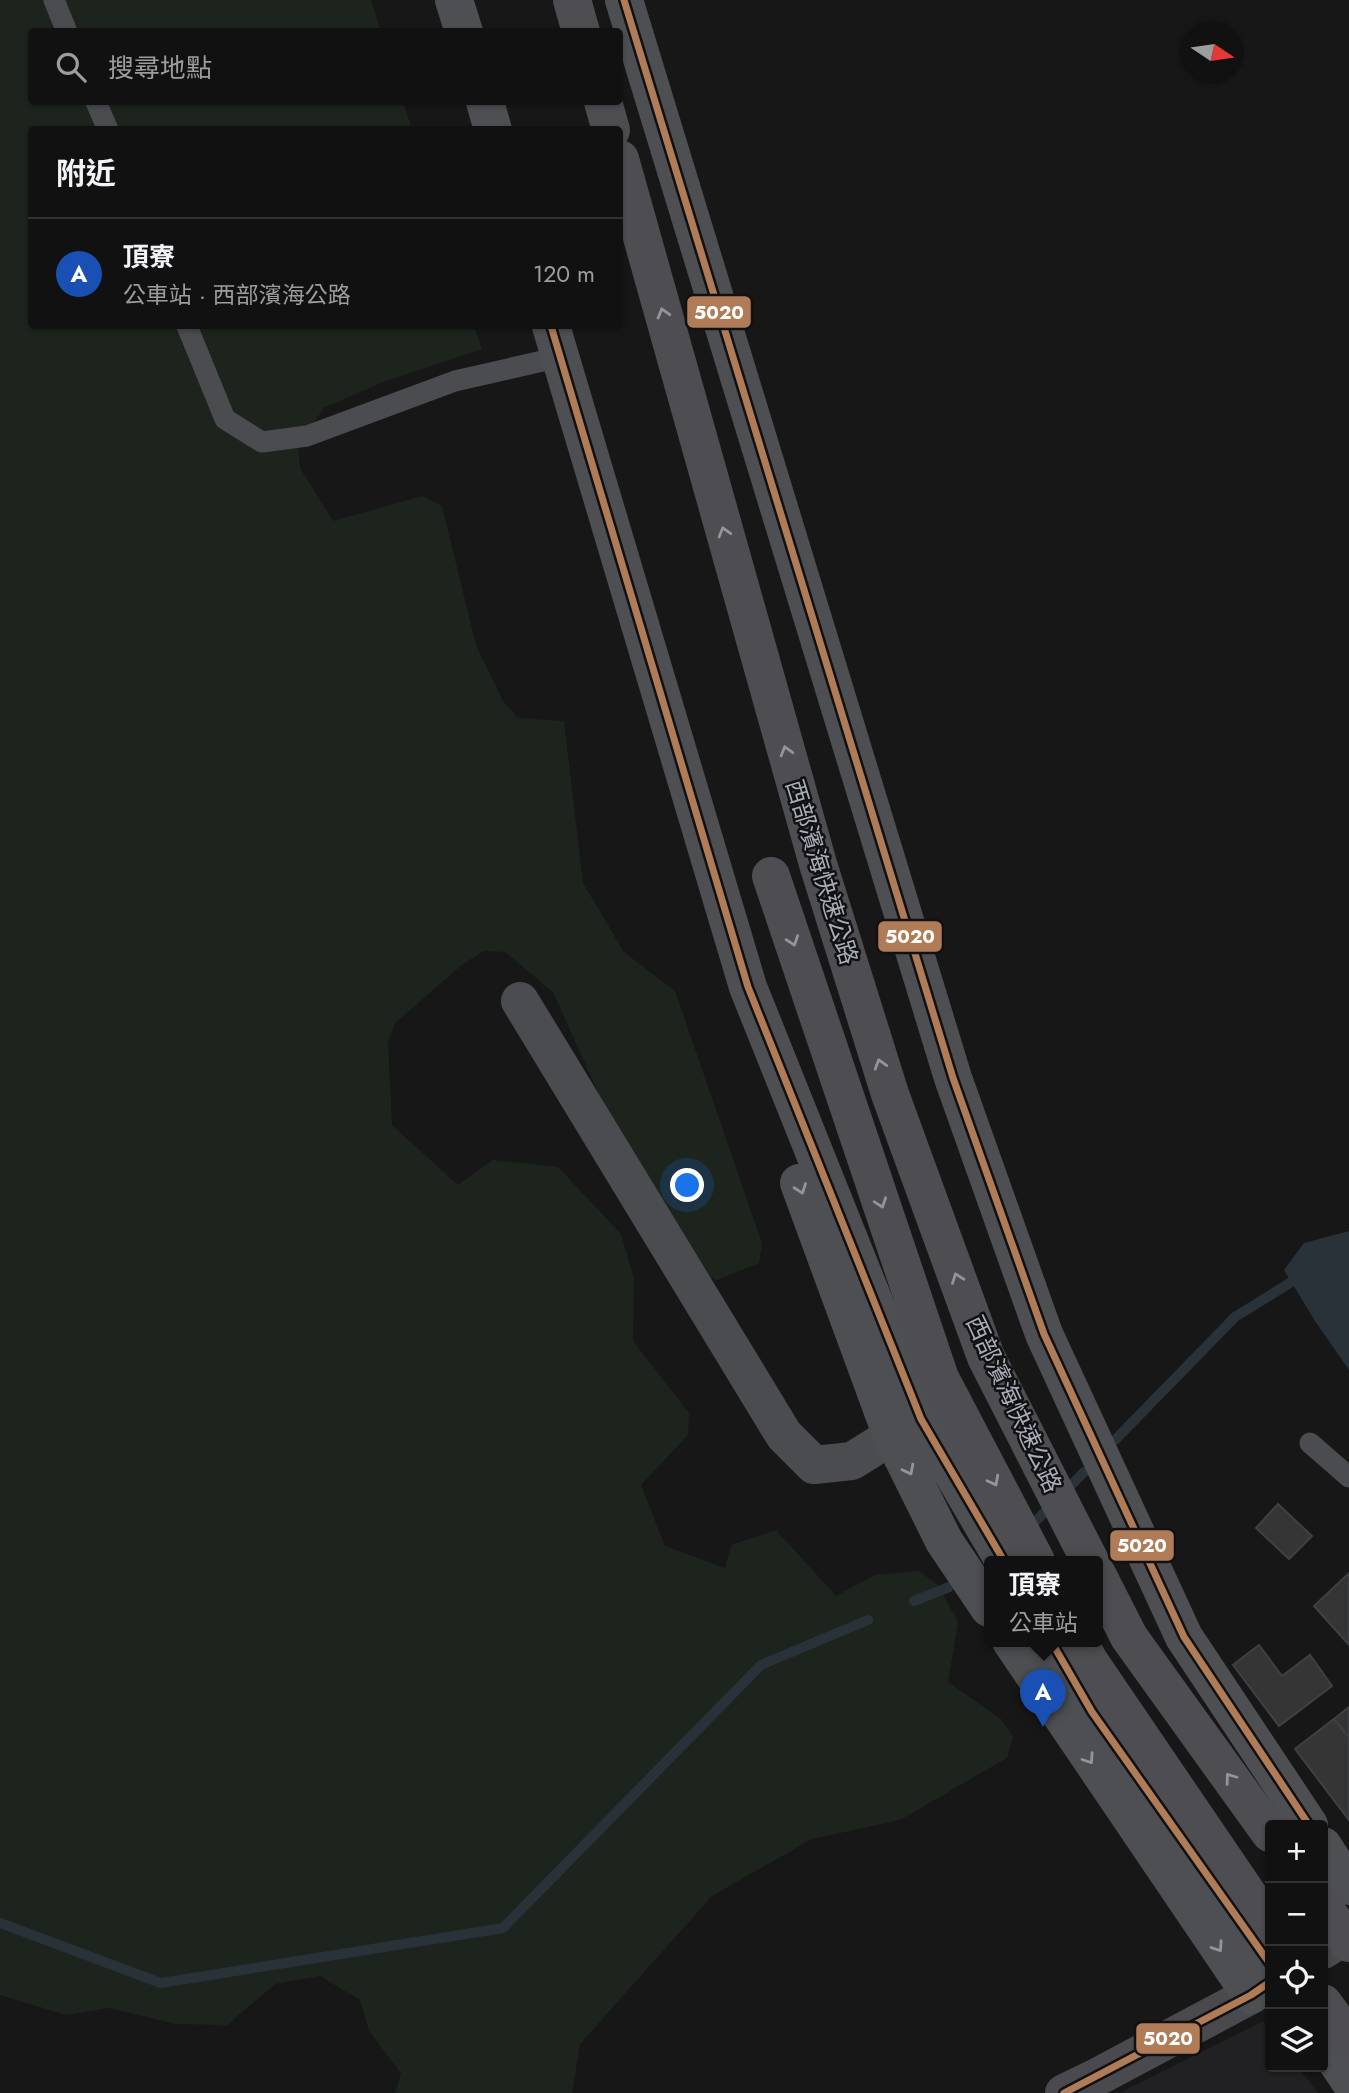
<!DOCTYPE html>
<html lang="zh-TW">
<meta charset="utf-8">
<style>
body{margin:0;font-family:Jost,"Noto Sans TC",sans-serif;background:#1e1f1f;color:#f1f3f6}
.controls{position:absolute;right:21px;bottom:21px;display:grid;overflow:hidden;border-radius:7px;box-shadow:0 2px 5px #0004}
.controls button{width:63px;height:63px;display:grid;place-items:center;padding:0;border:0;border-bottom:2px solid #303131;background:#111;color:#f1f3f6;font:35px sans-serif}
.compass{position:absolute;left:1181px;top:21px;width:63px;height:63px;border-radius:50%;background:#111;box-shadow:0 2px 5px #0004;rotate:103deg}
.you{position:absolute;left:688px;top:1186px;width:24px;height:24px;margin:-18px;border:5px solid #fff;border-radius:50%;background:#1a73e8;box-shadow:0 0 0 10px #1a73e833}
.badge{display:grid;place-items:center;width:46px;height:46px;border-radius:50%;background:#0f766e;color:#fff;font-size:23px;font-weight:700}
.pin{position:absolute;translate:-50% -58px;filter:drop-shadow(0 2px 4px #0008)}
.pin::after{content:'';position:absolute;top:37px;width:24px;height:21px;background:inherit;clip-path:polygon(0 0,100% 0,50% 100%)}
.popup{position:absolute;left:984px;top:1556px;width:119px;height:91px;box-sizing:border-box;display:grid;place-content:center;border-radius:7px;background:#111;filter:drop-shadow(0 2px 5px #0005);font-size:23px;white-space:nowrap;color:#9c9d9f}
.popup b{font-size:26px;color:#f1f3f6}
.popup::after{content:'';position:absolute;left:50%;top:100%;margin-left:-14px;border:14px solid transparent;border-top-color:#111}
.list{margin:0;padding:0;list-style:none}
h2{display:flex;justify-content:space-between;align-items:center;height:91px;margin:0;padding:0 28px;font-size:30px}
h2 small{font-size:23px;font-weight:400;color:#9c9d9f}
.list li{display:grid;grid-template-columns:46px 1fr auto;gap:21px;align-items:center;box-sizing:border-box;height:112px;padding:0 28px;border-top:2px solid #303131}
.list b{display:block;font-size:26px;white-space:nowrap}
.list p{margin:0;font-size:23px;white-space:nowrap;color:#9c9d9f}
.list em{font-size:23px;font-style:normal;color:#9c9d9f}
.icon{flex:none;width:38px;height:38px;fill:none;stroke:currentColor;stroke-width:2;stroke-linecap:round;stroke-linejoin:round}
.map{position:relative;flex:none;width:1349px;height:2093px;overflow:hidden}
.search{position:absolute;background:#111;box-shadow:0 2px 5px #0004;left:28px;top:28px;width:595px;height:77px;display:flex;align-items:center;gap:18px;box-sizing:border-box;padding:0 24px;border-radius:7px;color:#9c9d9f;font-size:26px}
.panel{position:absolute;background:#111;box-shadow:0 2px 5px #0004;left:28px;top:126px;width:595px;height:203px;border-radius:7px}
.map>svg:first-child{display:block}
.built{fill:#212123}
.green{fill:#1d241e}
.water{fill:#2a3239}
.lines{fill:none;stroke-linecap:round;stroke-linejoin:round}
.stream{stroke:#2a3239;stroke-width:10}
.building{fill:#353536;stroke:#3f4043;stroke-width:2}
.service{stroke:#4b4c50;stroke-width:21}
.minor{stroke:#4b4c50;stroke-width:38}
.secondary{stroke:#4a4a4e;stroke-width:38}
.primary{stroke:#4d4f52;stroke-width:38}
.trunk{stroke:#4e4e52;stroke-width:38}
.trunk-bridge{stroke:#4e4e52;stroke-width:38}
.bus-1-casing{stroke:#111113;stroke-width:12}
.bus-1{stroke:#b07c57;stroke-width:7}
.oneway{stroke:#92959e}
.oneway2{stroke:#91969e}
.labels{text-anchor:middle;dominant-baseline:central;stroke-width:5;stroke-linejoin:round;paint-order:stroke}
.street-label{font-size:24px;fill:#a8adb8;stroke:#111113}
.line-badge{stroke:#111113;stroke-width:2.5}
.badge-label{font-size:19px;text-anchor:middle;font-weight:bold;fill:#fff}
</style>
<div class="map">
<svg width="1349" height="2093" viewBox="0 0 1349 2093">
<rect width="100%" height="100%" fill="#171717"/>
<path class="built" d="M1263,2021L1270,2031V2067H1298L1318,2093H1119Z"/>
<path class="green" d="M0,0H371L381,31L32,32V102H403L412,129L32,130V326H474L482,349L383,382L324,408L298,445L300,468L333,521L422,496L442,506L476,645L503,701L518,718L564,721L583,883L624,952L675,991L762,1243L759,1263L717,1280L675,1263L553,992L505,952L484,951L463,964L395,1023L388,1042L392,1125L458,1185L493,1160L558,1167L621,1234L634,1278L633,1341L689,1413L688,1435L641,1485L665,1546L725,1568L731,1545L776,1530L836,1596L875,1575L919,1571L938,1585L958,1622L948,1682L1001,1719L1013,1737L1007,1758L900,1820L812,1839L712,1896L580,2044L572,2093H394L396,2091L401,2073L369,2031L360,2000L320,1976L275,1984L227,2025L176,2024L109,2008L66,2015L0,1995Z"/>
<path class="water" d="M1349,1231V1370L1315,1321L1284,1270L1304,1243Z"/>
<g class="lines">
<g class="stream">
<path d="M1115,1440L1235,1317L1301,1276"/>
<path d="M1028,1529L1084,1472"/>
<path d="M914,1601L949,1587"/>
<path d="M0,1923L161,1983L503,1928L761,1665L868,1620"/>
</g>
</g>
<g class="building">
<path d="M1278,1504L1312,1536L1289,1559L1256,1528Z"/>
<path d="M1349,1573V1645L1314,1606Z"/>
<path d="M1259,1645L1282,1676L1310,1655L1332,1686L1279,1726L1233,1665Z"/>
<path d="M1349,1707V1738L1334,1719Z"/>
<path d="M1334,1719L1349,1738V1820L1295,1749Z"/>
</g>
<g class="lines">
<g class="service">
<path d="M54,0L67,32"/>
<path d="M96,102L108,130"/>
<path d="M187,326L225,419L262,442L307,436L455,381L560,357"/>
<path d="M1310,1443L1349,1477"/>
</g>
<path class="minor" d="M520,1001L784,1435L814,1465L852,1461L892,1436"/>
<g class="secondary">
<path d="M1323,1950L1349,1934"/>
<path d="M1064,2093L1099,2076L1251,1995L1270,1982"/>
</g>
<g class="primary">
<path d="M454,0L464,32"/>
<path d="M624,0L953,1078L1044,1334L1184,1637L1309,1825"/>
<path d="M485,102L493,130"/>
<path d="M551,326L748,987L921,1419L1004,1561"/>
<path d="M799,1183L892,1436L944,1541L989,1608"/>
<path d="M1011,1641L1251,1995"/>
<path d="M1051,1641L1092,1712L1270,1964"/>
<path d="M1323,1846L1349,1886"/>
<path d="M1323,2041L1349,2080"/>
</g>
<g class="trunk">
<path d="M572,0L581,32"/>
<path d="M603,102L611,130"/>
<path d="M620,159L818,864L890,1094L986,1357L1090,1561"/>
<path d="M771,876L940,1378L1036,1561"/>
<path d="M1097,1574L1129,1637L1270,1833"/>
<path d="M1078,1641L1089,1661L1270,1927"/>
<path d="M1323,2003L1349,2038"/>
</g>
<path class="trunk-bridge" d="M1323,1906L1349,1943"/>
<defs>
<g id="bus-1">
<path d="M624,0L953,1078L1044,1334L1184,1637L1309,1825"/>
<path d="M551,326L748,987L921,1419L1004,1561"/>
<path d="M1051,1641L1092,1712L1270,1964"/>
<path d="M1064,2093L1251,1995L1270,1982"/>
</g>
</defs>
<use href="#bus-1" class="bus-1-casing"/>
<use href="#bus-1" class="bus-1"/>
</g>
<defs><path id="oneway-chevron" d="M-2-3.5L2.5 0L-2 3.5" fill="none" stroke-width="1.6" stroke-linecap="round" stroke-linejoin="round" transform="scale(1.75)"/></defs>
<g class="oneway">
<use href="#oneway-chevron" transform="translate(663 313) rotate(-106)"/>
<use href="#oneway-chevron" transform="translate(724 532) rotate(-106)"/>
<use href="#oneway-chevron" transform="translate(786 751) rotate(-106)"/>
<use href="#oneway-chevron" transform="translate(793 941) rotate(71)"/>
<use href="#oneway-chevron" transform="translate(880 1064) rotate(-107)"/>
<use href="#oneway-chevron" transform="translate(881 1203) rotate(71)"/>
<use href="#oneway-chevron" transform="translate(957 1278) rotate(-110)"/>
<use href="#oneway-chevron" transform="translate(994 1481) rotate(62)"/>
<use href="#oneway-chevron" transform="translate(1230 1778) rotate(-126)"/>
</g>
<g class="oneway2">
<use href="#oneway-chevron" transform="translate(801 1189) rotate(70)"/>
<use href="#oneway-chevron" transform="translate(909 1470) rotate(63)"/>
<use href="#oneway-chevron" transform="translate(1089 1759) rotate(56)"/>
<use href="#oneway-chevron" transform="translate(1218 1947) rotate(56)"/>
</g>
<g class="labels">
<g class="street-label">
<text transform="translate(822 872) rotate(73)">西部濱海快速公路</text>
<text transform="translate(1014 1404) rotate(65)">西部濱海快速公路</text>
</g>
</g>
<g class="line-badge">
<rect x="686" y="295" width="66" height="34" rx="7" fill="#b07c57"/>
<rect x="877" y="920" width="66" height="33" rx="7" fill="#b07c57"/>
<rect x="1109" y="1529" width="66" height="33" rx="7" fill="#b07c57"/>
<rect x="1135" y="2022" width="66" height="33" rx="7" fill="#b07c57"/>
</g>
<g class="badge-label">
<text x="719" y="319">5020</text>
<text x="910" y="943">5020</text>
<text x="1142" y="1552">5020</text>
<text x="1168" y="2045">5020</text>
</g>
</svg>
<div class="controls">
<button>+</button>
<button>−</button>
<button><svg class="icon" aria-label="locate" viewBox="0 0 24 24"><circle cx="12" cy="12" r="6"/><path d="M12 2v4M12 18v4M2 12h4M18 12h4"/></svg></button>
<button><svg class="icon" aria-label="layers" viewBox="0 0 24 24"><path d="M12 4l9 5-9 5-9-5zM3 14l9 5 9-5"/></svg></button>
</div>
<svg class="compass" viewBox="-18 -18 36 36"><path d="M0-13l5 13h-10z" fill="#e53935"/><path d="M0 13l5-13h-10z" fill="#9c9d9f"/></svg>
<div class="you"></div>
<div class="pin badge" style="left:1043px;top:1727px;background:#1a4fb4">A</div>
<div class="popup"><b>頂寮</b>公車站</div>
<div class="search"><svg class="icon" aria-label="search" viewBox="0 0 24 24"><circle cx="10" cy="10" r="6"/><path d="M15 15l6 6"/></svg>搜尋地點</div>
<section class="panel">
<h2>附近<small></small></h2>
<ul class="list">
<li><span class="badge" style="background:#1a4fb4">A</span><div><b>頂寮</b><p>公車站 · 西部濱海公路</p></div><em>120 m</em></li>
</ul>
</section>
</div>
